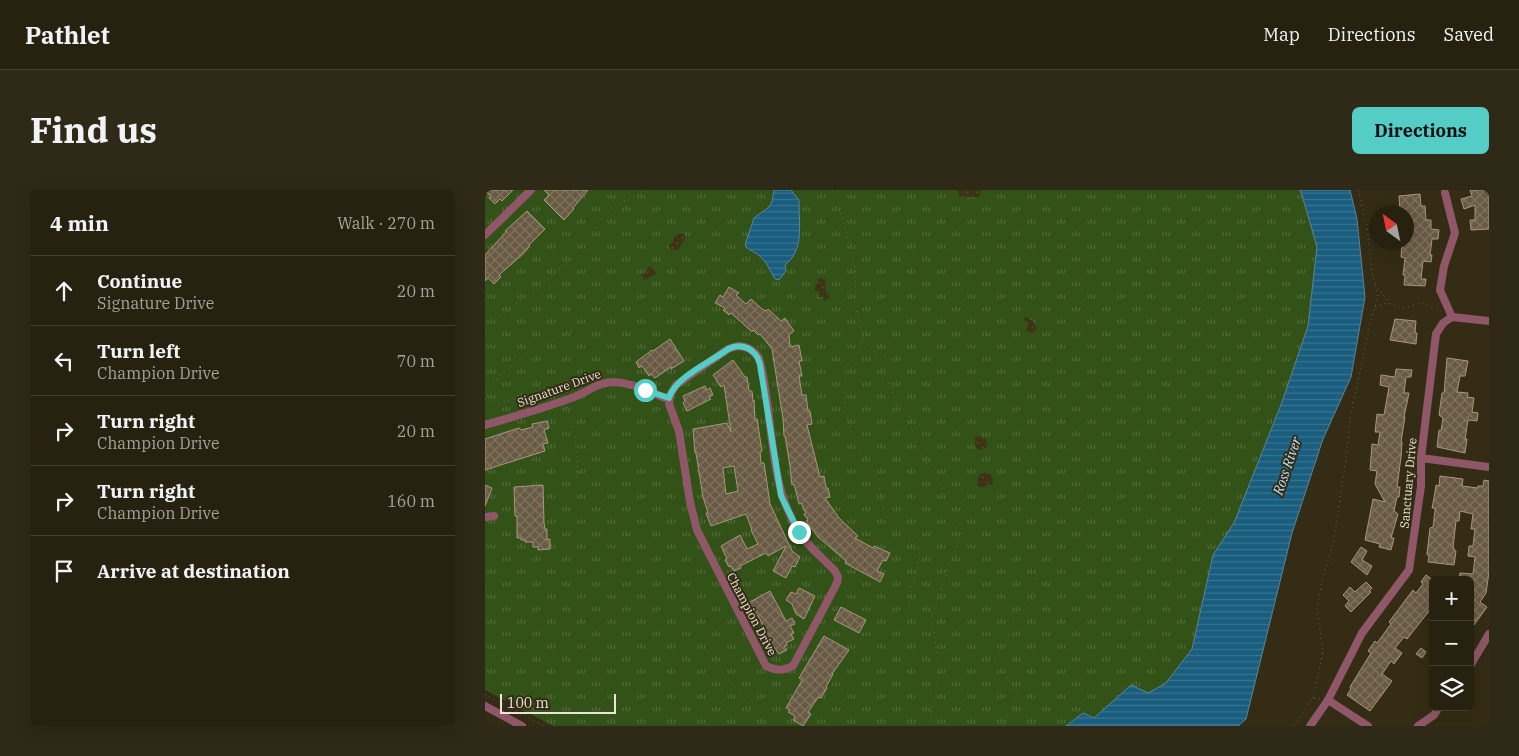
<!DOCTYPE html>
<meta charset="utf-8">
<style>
body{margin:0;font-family:"IBM Plex Serif",serif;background:#2f2918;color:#f1f3f6}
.controls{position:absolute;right:15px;bottom:15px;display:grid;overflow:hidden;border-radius:8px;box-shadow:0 5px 20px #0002}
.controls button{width:45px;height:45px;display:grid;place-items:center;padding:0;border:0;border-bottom:1px solid #433e2f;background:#27210f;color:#f1f3f6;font:25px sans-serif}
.compass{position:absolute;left:884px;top:15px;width:45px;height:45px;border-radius:50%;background:#27210f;box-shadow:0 5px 20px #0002;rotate:327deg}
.scale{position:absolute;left:15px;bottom:12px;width:116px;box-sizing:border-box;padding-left:5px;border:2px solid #eae5d7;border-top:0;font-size:14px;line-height:18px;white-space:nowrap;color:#eae5d7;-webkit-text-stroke:4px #342c14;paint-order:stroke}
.stop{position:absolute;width:15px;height:15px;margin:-11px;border:4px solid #54cdc7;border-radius:50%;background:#fff}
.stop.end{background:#54cdc7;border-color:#fff;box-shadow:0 1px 5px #0008}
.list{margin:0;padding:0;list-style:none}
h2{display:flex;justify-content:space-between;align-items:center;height:65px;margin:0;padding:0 20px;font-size:21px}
h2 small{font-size:16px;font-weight:400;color:#a4a39e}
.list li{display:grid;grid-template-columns:32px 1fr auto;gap:15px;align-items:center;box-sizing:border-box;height:70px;padding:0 20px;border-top:1px solid #433e2f}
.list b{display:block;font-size:19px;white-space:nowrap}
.list p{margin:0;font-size:16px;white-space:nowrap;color:#a4a39e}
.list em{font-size:16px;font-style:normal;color:#a4a39e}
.icon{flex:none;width:28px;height:28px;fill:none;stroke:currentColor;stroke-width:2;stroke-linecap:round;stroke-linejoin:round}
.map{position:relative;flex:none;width:1004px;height:536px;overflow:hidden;border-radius:8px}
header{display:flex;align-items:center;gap:30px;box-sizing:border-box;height:70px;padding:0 25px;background:#27210f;border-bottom:1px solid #433e2f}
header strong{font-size:24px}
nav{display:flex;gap:28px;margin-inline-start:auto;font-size:18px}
.intro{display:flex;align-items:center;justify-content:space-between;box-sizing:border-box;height:120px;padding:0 30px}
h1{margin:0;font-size:35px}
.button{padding:12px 22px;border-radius:8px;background:#54cdc7;color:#111;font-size:18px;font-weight:700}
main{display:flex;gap:30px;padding:0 30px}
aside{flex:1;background:#27210f;border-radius:8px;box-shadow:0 5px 20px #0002}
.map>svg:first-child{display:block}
.grass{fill:url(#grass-tufts)}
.sand{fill:url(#sand-dots)}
.water{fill:url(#water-rules);stroke:#588699}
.building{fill:url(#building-cross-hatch);stroke:#a8977f;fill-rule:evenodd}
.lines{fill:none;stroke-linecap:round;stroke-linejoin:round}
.path{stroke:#6d6651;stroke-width:1;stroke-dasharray:1 4;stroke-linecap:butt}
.minor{stroke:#8f5767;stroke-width:8}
.route{stroke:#54cdc7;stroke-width:6}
.labels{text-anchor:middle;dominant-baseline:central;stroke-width:4;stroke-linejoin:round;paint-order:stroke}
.street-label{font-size:12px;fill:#eae5d7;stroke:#342c14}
.water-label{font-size:14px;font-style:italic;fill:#b8e0fa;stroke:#342c14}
</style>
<header>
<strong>Pathlet</strong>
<nav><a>Map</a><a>Directions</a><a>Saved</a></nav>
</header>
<div class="intro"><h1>Find us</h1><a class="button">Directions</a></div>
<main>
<aside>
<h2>4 min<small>Walk · 270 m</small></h2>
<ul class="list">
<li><svg class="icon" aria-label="ahead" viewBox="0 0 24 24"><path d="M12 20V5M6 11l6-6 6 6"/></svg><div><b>Continue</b><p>Signature Drive</p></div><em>20 m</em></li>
<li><svg class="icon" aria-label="left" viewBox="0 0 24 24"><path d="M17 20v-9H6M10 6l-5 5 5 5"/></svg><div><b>Turn left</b><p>Champion Drive</p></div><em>70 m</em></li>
<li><svg class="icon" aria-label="right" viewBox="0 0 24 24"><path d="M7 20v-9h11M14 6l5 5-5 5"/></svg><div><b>Turn right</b><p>Champion Drive</p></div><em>20 m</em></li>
<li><svg class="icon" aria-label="right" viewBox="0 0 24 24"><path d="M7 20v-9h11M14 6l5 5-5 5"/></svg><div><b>Turn right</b><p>Champion Drive</p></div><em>160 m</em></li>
<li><svg class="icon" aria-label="arrive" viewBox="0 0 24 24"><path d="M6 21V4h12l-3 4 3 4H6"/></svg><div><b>Arrive at destination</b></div></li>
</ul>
</aside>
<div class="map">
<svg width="1004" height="536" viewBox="0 0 1004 536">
<defs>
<pattern id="grass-tufts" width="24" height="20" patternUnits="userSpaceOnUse" patternTransform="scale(1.25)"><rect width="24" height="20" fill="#325218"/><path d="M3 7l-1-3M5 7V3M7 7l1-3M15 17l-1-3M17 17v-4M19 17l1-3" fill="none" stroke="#506b39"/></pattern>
<pattern id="sand-dots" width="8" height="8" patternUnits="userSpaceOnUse" patternTransform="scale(1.25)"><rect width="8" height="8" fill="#3c3414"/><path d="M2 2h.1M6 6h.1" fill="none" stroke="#4f482a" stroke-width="1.8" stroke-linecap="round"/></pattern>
<pattern id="water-rules" width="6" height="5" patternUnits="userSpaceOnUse" patternTransform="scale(1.25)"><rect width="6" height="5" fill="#195d7f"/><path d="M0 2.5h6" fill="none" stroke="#3b7490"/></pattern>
<pattern id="building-cross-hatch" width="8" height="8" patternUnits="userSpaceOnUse" patternTransform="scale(1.25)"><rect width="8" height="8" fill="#695a44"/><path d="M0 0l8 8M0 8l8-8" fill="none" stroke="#7f725e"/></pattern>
</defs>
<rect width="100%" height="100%" fill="#342c14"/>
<path class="grass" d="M0,0H815L817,5L832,57L823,136L797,212L749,334L728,365L707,459L681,493L663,503L646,495L609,528L598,523L581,536H68L0,500Z"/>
<g class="sand">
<path d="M472,0H496L495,6C487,9 484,6 477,7L472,4Z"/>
<path d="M197,43L200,45V48L193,60H187L183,56L188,52L190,46Z"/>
<path d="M167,76L171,84L159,90L156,86L157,84H159L164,77Z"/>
<path d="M335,87L340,90L341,102L345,107L340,111L337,107H334V103L329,99Z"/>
<path d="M540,127L548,131L552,139L546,143L541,141L543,135L539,129Z"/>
<path d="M494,246L501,249L503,255L499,259L495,260L490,256V247Z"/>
<path d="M502,283L509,287L507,294L496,298L492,294L493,288L496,284Z"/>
</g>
<g class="water">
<path d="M289,0H306L314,10V14C314,37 319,60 300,75L301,81L294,90L290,89C280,71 280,68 262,58L260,55L269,28L284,17L287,12Z"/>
<path d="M815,0H865L872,29L880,107L866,187L838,249L807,343L761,529L753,536H581L598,523L609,528L646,495L663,503L681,493L707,459L728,365L749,333L797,212L823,136L832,57L817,5Z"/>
</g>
<g class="building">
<path d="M0,0H28L17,11L15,9L10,14L4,8L6,7Z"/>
<path d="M59,0H103L88,18L89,19L79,30L59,10L64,5Z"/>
<path d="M985,0H1004V39L986,40L985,30H990V15L979,19L976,9L987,6Z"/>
<path d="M935,4L936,16H940L941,30H946V39L954,40L953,49H947L945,65H947L946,72L938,71L936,89H941L940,96L919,95L920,85H918L920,68L916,67L917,53L922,54V22L915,21L914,6Z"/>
<path d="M42,21L60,39L44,55L45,56L38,64L14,85L16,87L9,94L3,88L0,91V65L21,42L20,41Z"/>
<path d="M244,97L254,103L251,105L261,114L266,109L277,119L281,121L283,119L296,131L300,128L309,141L304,145L305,157L314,155L317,171H314L317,186H314L317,205H321L323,221H325L327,234L322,235L335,287L339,286L341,298H343L345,307L340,308L354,328L373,346L370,348L388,358L389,356L405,363L401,371L398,370L392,381L399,384L395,392L360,373L361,371L333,347L321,331L323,330L319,324L321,323L316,313L314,314L309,294L307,295L306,287L305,276L300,246H299L298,229L287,159L275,144L273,145L268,140L267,142L265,140L246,123L244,125L238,120L240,118L230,113L235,105L238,107Z"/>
<path d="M910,129L931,131L930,143H932L931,154L905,150Z"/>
<path d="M185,149L199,171L186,179V177L170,188L166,184L164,186L157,176L154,178L151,172L167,160L168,161Z"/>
<path d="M962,168L983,171L980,186H975L972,202L983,203L982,207L989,208L987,222L993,223L992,231L983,230L980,249H982L980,263L952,257L954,240L956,241L958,228L954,225L957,203H959Z"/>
<path d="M248,170L260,187H262L264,201H267L268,211L269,210L270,229H272L277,261L275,262L276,273H279L285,314L307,361L315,367L310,377L307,376L301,388L288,381L301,356L283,366L281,363L255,376L256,378L249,381L246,376L244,377L240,370L242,369L236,356L255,345L262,359L273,354L266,340H267L261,324L226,336L221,323H223L218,307L211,263H210L208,239L242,233L246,242L239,195L236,197L228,185ZM249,276L253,301L241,304L238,278Z"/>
<path d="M911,179L927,180L926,187H921L919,203H924L919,227H920L916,252H917L916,267L912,297H915L914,307H912L909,321L913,324L906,348H909L906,360L894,357L895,354L880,350L888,309L900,312L890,294L892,281L885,280L887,254L893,255L895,242H890L892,224L899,225L904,197L895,195L896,185L910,187Z"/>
<path d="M220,196L222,200L225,198L228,205L224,207L226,209L202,221L198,213L200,211L198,206Z"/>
<path d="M62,231L64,238L59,240L63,253L58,254L60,261L0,280V249L34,238L36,240L48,237L47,234Z"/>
<path d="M955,286L978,289L977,296L993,298V296H998L999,290L1004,291V382L1001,403L995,412L1002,417L989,435L985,433V390H974L975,383L988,384L990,367L983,366L984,356H988L990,339H986L988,324L975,321L974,331H971L968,358H969V360L971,361L969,375L943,372L944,367L942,364L945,338L948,337L950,321V318H947L949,308L951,295L954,296Z"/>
<path d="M0,295L7,298L0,316Z"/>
<path d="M58,295L59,333L60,339H62V350L65,349V359L53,360V357H48V352H40V350H36V348H32V326H30L29,297Z"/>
<path d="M876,357L882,361L877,370L887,376L882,385L866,372Z"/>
<path d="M941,385L948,390V416L922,449L919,447L910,458L917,463L909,474L906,471L897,484L907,491L885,521L862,505L866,499L865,497L886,463L883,461L890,451L892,453L906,434L904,432L928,400L931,403L938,394L936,392Z"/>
<path d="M881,392L887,398L884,401L886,402L866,422L860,416L864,411L858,405L865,397L870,402Z"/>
<path d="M314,398L330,406L319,429L311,424L307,414L301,410L306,402L311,404Z"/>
<path d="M285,401L301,431L307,428L310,434L305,436L309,443L306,444L309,449L301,453L302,455L299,456L302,460L294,464L289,457L287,458L275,429L263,413Z"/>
<path d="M356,417L381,430L374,443L349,430Z"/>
<path d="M339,446L364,460L347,484H348L341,497L342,498L336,508L334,507L332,509L323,522L326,524L318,536L308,530L310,526L303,522L305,520L301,518L317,490L314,488Z"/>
<path d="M936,458L941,462L937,468L931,464Z"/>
</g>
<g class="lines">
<g class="path">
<path d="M347,0L353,9L370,79L371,117L378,147L396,170L411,212L424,226L432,259L455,295L464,319L478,339L447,425L454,482L444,536"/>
<path d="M873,0L882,37L887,83L890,94"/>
<path d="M890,117C903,112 904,112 916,119L937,113L956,122"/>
<path d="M0,145L14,126L48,102L86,69L126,18L154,4L158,0"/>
<path d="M378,148L375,160L360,178V222L370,252L392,286L399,322L409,338L421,344L431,352L435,361L432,381L425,401L424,418"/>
<path d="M0,199L39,165L89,139"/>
<path d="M0,209L13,214L73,197L77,204"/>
<path d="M82,217C89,238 95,269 91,290"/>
<path d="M0,398L3,400"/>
<path d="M219,458L280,536"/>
<path d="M0,504L59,536"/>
<path d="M828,508L838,462L832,419L837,391L849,349L861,269L865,228L886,130L893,107L890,95L905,113"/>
<path d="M518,536L526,521L533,504L509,469L523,448L529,431L546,413L552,380"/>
<path d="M809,536L828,508L835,509"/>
</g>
<g class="minor">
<path d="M960,3L970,43L959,76L955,100L967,127"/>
<path d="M0,45L46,0"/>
<path d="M252,156C262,156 269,160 274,168C290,225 281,290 314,342C324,358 338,368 350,381L353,387L352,393L308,476C297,481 292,481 281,476L212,340L205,312L194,241L184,214L185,205L191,195L243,159Z"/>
<path d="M0,235C30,226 60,218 89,207C102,202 114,192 129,192C149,193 165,203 184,209"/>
<path d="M936,268L1004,277"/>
<path d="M0,327L9,326"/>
<path d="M985,476L1004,444"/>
<path d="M843,510L883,536"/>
<path d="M0,516L37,536"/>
<path d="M825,536L843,510L877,443L924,380L936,296V268L951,144L958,133L967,127L1004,131"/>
<path d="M933,536L949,525L954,517"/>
</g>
</g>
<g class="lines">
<path class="route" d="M160,200L184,208C190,187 226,172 243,159C257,152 271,159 275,174L296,306L314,342"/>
</g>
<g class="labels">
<g class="street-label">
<text transform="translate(74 198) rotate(-20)">Signature Drive</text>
<text transform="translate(923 293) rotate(-85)">Sanctuary Drive</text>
<text transform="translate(267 424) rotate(62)">Champion Drive</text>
</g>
<g class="water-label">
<text transform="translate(802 276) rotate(-71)">Ross River</text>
</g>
</g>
</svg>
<div class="controls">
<button>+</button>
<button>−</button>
<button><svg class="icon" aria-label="layers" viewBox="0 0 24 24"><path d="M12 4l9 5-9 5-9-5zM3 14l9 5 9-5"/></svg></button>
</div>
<svg class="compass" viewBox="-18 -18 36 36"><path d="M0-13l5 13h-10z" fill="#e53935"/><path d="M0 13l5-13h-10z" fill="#a4a39e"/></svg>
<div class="scale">100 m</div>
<div class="stop" style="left:160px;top:200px"></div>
<div class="stop end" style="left:314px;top:342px"></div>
</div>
</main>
